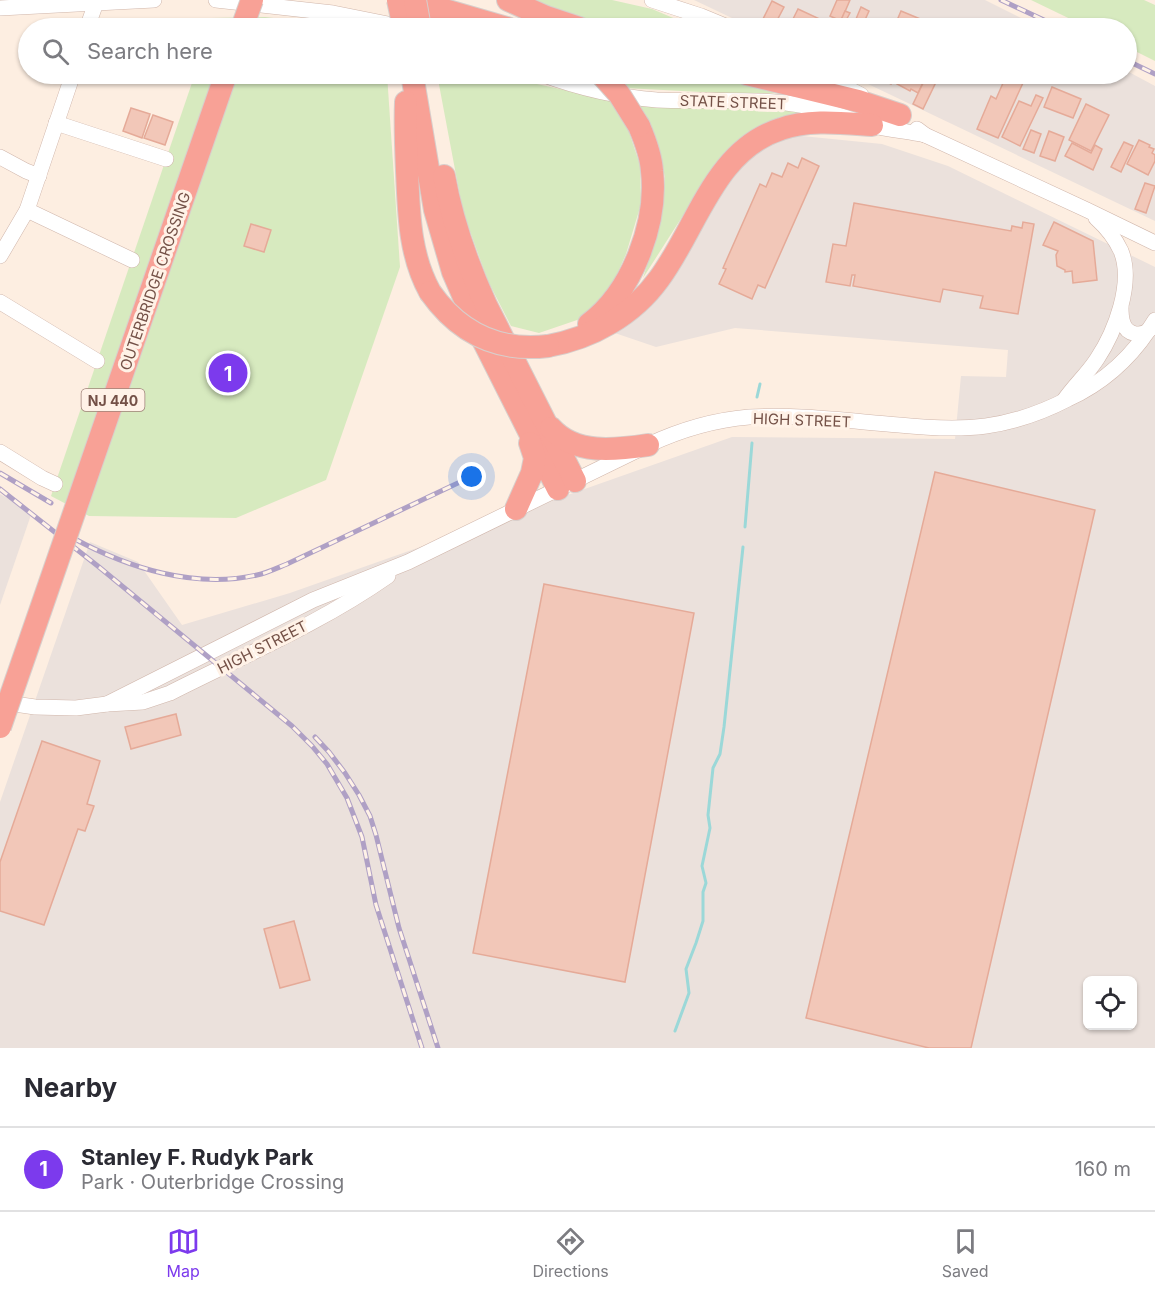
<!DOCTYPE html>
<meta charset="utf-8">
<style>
body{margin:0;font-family:Inter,sans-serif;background:#f2f2f3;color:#2b2b33}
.controls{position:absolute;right:18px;bottom:18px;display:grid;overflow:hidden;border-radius:9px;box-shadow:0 2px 4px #0004}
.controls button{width:54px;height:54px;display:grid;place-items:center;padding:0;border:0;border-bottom:2px solid #e1e1e2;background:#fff;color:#2b2b33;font:30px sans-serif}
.you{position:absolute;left:472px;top:477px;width:21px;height:21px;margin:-15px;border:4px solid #fff;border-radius:50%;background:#1a73e8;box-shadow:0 0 0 9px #1a73e833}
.badge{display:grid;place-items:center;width:39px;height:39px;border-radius:50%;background:#7c3aed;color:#fff;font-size:20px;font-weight:700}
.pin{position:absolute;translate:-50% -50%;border:3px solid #fff;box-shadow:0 2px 6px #0006}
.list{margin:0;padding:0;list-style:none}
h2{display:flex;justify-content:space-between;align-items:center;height:78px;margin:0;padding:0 24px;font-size:26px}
h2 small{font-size:20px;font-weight:400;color:#7c7c81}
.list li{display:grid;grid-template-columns:39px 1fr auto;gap:18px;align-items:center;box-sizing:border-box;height:84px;padding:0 24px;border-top:2px solid #e1e1e2}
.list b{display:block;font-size:22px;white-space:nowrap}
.list p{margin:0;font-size:20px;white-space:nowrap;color:#7c7c81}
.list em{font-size:20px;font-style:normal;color:#7c7c81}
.icon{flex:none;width:33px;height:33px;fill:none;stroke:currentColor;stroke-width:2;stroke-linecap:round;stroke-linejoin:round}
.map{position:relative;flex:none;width:1155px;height:1048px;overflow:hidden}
.search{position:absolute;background:#fff;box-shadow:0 2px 4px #0004;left:18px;right:18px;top:18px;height:66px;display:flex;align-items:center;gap:15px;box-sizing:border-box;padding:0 21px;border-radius:33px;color:#7c7c81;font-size:22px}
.sheet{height:162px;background:#fff}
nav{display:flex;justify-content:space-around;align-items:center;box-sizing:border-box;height:84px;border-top:2px solid #e1e1e2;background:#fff;font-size:16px;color:#7c7c81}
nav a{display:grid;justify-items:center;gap:3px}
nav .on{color:#7c3aed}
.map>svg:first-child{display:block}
.industrial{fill:#ebe1dc;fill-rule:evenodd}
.green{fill:#d7eabf}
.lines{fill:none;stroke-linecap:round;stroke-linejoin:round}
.stream{stroke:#9bd8d8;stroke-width:3}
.building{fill:#f2c7b8;stroke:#e5aa98;stroke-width:1.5}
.minor-casing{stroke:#d0b6ab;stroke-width:16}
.highway-casing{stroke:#d8cecb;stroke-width:24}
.minor{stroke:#fff;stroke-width:15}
.highway{stroke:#f8a196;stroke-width:22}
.rail-casing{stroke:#afa0c5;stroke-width:5}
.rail{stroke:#fff2e7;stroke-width:3;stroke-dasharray:9;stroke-linecap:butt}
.highway-bridge-casing{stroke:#d8cecb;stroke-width:24;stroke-linecap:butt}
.highway-bridge{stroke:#f8a196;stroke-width:22}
.labels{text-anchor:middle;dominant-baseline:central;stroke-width:6;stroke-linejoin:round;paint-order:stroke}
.shield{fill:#fff2e7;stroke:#9e8177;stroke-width:1.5}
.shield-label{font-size:14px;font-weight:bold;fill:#745147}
.street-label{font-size:15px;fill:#745147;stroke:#fff2e7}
</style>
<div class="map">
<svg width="1155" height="1048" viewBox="0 0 1155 1048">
<rect width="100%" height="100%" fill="#fdeee1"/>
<g class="industrial">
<path d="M694,0H985L1041,28H753Z"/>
<path d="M1127,71L1155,86V221L847,74H1126Z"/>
<path d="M792,135L882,144L948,166L1155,267V1048H0V802L90,542L138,562L182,625L290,593L732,437L955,439L961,376L1006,377L1008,350L735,328L656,347L609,331L733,163ZM1088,980H1132V1026H1088Z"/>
<path d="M0,494L32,512L0,605Z"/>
</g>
<g class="green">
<path d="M535,0H612L652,9L697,28H614L564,14Z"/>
<path d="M1031,0H1144L1155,5V61L1127,47L1126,28H1089Z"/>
<path d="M265,17L315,23L344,28H211L210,18Z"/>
<path d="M195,74H387L400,267L326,480L236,518L89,516L51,496Z"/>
<path d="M437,74H509L537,84L615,101L628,129L640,165L641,204L626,254L611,288L580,319L539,333L511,326L488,281L463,212Z"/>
<path d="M611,74H714L797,93L739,94L625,88Z"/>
<path d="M640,106L775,108L802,113L742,137L705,181L643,278L659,228L665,177L655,136Z"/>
</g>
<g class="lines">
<g class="stream">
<path d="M757,397L760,384"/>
<path d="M745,527L752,443"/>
<path d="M675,1031L689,993L686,969L696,943L703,921V892L706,883L702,866L710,828L708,815L713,768L720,754L724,727L743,547"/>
</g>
</g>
<g class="building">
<path d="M837,0H850L841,21L830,16Z"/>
<path d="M772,1L784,7L773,28H763L759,27Z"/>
<path d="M861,7L869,11L864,22L856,19Z"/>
<path d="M798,9L824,21L820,28H803L804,26L792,21Z"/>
<path d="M845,11L850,13L845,22L841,20Z"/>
<path d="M901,11L942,28H914L910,27V28H904L895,25Z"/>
<path d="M859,74H870L867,80L858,75Z"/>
<path d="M877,74H896L891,84L875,77Z"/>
<path d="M903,74H927L918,93L911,89L910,91L897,84Z"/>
<path d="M966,74H980L978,79Z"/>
<path d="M985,74H1000L997,79Z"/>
<path d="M1007,74H1027L998,138L977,129L991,96L996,99Z"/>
<path d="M927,75L937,80L923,109L913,104Z"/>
<path d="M1052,87L1081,99L1073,118L1044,107Z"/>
<path d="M1036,95L1043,98L1020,146L1002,137L1019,101L1031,106Z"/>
<path d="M1086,104L1109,115L1091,151L1069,140Z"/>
<path d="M131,108L150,114L142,138L123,131Z"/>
<path d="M153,115L173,122L165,145L144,138Z"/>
<path d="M1031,130L1041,134L1034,153L1023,149Z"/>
<path d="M1049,131L1064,137L1055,161L1040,156Z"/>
<path d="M1139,140L1150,145L1149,147L1154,149L1152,153L1155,155V161L1148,175L1127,164Z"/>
<path d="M1124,142L1133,146L1121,172L1111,167Z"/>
<path d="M1072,143L1091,153L1095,145L1102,149L1093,170L1065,156Z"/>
<path d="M802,158L819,166L765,288L758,285L752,299L719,284L726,269L723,268L760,184L766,187L772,173L782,177L788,163L798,168Z"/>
<path d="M1145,183L1155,186L1146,213L1135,209Z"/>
<path d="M854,203L1011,231L1012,226L1022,228L1023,222L1034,224L1018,314L980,308L983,296L943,289L940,302L853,286L855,275H852L850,286L826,282L833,244L846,246Z"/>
<path d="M1054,222L1093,241L1097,280L1073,283L1072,271L1065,272V270L1057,266L1056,255L1058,251L1043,245Z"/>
<path d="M251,224L271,230L264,252L244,246Z"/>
<path d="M935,472L1095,510L971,1048H929L806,1018Z"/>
<path d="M544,584L694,613L625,982L473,953Z"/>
<path d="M176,714L181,735L131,749L125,727Z"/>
<path d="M42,741L100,761L87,804L94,806L85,831L78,829L44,925L0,911V862Z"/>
<path d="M294,921L310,980L280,988L264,929Z"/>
</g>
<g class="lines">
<defs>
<g id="minor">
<path d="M216,0L333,13L408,28"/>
<path d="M652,0L701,16L730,28"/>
<path d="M0,8L154,0"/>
<path d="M87,28L97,0"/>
<path d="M541,74C579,88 617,97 657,100C700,102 743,98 786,103C815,106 842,117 870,125C888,130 907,131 925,135"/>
<path d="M820,74L861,95"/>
<path d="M56,123L166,159"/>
<path d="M917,129L925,135L1087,210L1155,243"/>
<path d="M0,157L26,171L39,176"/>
<path d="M27,210L132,260"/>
<path d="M0,256L27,210L73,74"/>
<path d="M0,302L97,361"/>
<path d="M1121,307C1121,313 1121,318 1123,323C1127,335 1142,338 1151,328"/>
<path d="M1065,399C1075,385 1088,373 1097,359C1115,332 1134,283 1121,251C1115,238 1106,227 1096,218"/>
<path d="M0,452L42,478L55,484"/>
<path d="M0,702L35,707L76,708L107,704L143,702L170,693C243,656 321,623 388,576"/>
<path d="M107,704L313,600L408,562L648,445C680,430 713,420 749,417C799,414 849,421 899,425C928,428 957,430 986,426C1014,422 1043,412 1068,399C1105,382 1134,355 1155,320"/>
</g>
<g id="highway">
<path d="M508,0L546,17L579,28"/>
<path d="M399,1L448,11L507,28"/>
<path d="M412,74L435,210L453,272L479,332L558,489"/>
<path d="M747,74L858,101L900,115"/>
<path d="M406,102C405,125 406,148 407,171C409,213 409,254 430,292"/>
<path d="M444,176C452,221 467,263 486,305L575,481"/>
<path d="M589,324C632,292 658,223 652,171C651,155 645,140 639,126"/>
<path d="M548,346C592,338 633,315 659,279C697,228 714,150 781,129C809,119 842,123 872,125"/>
<path d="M551,428C575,455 615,450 648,445"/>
<path d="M516,509L532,473L535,458L530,443"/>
</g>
</defs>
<use href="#minor" class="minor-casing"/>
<use href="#highway" class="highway-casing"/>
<use href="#minor" class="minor"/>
<use href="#highway" class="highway"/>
<defs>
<g id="rail">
<path d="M1001,0L1061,28"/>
<path d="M1126,60L1155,74"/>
<path d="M0,473L51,503"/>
<path d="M0,489L99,567L292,726L312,746L327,764L347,798L362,837L376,905L422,1048"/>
<path d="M73,538C128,568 194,589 257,575C267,573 277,568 287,564L479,473"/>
<path d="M315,737L329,752L345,773L359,795L370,816L376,835L399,928L438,1048"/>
</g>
</defs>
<use href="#rail" class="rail-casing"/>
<use href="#rail" class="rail"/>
<defs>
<g id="highway-bridge">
<path d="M398,0L404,28"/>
<path d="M415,0L420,28"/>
<path d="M242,28L252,0"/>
<path d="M601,74L619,94L639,126"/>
<path d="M430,292C459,333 498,352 548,346"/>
<path d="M0,727L226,74"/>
</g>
</defs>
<use href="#highway-bridge" class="highway-bridge-casing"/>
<use href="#highway-bridge" class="highway-bridge"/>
</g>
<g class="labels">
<rect class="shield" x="81.5" y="389" width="63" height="22" rx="4.5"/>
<g class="shield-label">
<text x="113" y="400">NJ 440</text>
</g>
<g class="street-label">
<text transform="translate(733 102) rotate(2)">STATE STREET</text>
<text transform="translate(155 281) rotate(-71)">OUTERBRIDGE CROSSING</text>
<text transform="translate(802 420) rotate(2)">HIGH STREET</text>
<text transform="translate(262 647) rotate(-27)">HIGH STREET</text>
</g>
</g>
</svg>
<div class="controls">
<button><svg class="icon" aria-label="locate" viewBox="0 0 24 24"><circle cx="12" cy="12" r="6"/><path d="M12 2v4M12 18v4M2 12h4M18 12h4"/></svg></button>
</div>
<div class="you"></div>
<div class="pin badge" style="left:228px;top:373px">1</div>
<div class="search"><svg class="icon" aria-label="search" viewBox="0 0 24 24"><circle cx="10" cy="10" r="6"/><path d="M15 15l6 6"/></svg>Search here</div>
</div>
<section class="sheet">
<h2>Nearby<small></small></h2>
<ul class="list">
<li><span class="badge">1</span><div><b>Stanley F. Rudyk Park</b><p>Park · Outerbridge Crossing</p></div><em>160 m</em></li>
</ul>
</section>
<nav>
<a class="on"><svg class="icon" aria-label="map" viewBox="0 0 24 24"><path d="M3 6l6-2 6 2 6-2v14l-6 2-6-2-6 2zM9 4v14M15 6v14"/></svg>Map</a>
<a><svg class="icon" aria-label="directions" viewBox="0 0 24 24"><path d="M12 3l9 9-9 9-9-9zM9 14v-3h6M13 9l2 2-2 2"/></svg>Directions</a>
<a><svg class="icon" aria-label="saved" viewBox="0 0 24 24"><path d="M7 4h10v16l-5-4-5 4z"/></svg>Saved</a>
</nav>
